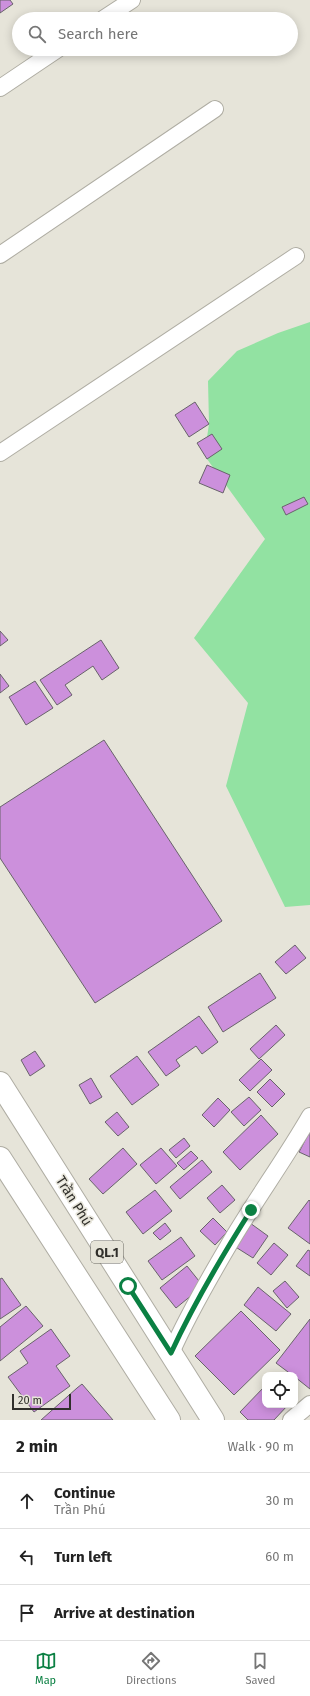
<!DOCTYPE html>
<meta charset="utf-8">
<style>
body{margin:0;font-family:"Fira Sans",sans-serif;background:#f2f2f2;color:#222}
.controls{position:absolute;right:12px;bottom:12px;display:grid;overflow:hidden;border-radius:8px;box-shadow:0 2px 10px #0003}
.controls button{width:36px;height:36px;display:grid;place-items:center;padding:0;border:0;border-bottom:1px solid #e0e0e0;background:#fff;color:#222;font:20px sans-serif}
.scale{position:absolute;left:12px;bottom:10px;width:59px;box-sizing:border-box;padding-left:4px;border:2px solid #302f2b;border-top:0;font-size:11px;line-height:14px;white-space:nowrap;color:#302f2b;-webkit-text-stroke:3px #e6e4d9;paint-order:stroke}
.stop{position:absolute;width:12px;height:12px;margin:-9px;border:3px solid #0b8043;border-radius:50%;background:#fff}
.stop.end{background:#0b8043;border-color:#fff;box-shadow:0 1px 4px #0008}
.list{margin:0;padding:0;list-style:none}
h2{display:flex;justify-content:space-between;align-items:center;height:52px;margin:0;padding:0 16px;font-size:17px}
h2 small{font-size:13px;font-weight:400;color:#767676}
.list li{display:grid;grid-template-columns:26px 1fr auto;gap:12px;align-items:center;box-sizing:border-box;height:56px;padding:0 16px;border-top:1px solid #e0e0e0}
.list b{display:block;font-size:15px;white-space:nowrap}
.list p{margin:0;font-size:13px;white-space:nowrap;color:#767676}
.list em{font-size:13px;font-style:normal;color:#767676}
.icon{flex:none;width:22px;height:22px;fill:none;stroke:currentColor;stroke-width:2;stroke-linecap:round;stroke-linejoin:round}
.map{position:relative;flex:none;width:310px;height:1420px;overflow:hidden}
.search{position:absolute;background:#fff;box-shadow:0 2px 10px #0003;left:12px;right:12px;top:12px;height:44px;display:flex;align-items:center;gap:10px;box-sizing:border-box;padding:0 14px;border-radius:22px;color:#767676;font-size:15px}
.sheet{height:220px;background:#fff}
nav{display:flex;justify-content:space-around;align-items:center;box-sizing:border-box;height:56px;border-top:1px solid #e0e0e0;background:#fff;font-size:11px;color:#767676}
nav a{display:grid;justify-items:center;gap:2px}
nav .on{color:#0b8043}
.map>svg:first-child{display:block}
.green{fill:#92e2a2}
.building{fill:#cc90dc;stroke:#69636b}
.lines{fill:none;stroke-linecap:round;stroke-linejoin:round}
.street-casing{stroke:#afada3;stroke-width:18}
.primary-casing{stroke:#afada3;stroke-width:24}
.street{stroke:#fff;stroke-width:16}
.primary{stroke:#fff;stroke-width:22}
.route{stroke:#0b8043;stroke-width:5}
.labels{text-anchor:middle;dominant-baseline:central;stroke-width:3;stroke-linejoin:round;paint-order:stroke}
.shield{fill:#e6e4d9;stroke:#67655f;stroke-width:1}
.shield-label{font-size:13px;font-weight:bold;fill:#302f2b}
.street-label{font-size:14px;fill:#302f2b;stroke:#e6e4d9}
</style>
<div class="map">
<svg width="310" height="1420" viewBox="0 0 310 1420">
<rect width="100%" height="100%" fill="#e6e4d9"/>
<path class="green" d="M310,322V905L285,907L226,786L248,703L194,638L265,539L207,459L206,444L209,424L208,381L237,351L278,333Z"/>
<g class="building">
<path d="M0,0H10L13,4L0,13Z"/>
<path d="M195,402L209,424L189,437L175,415Z"/>
<path d="M212,434L222,449L207,459L197,443Z"/>
<path d="M207,465L230,475L223,493L199,483Z"/>
<path d="M304,497L308,504L286,515L282,507Z"/>
<path d="M0,631L8,640L0,646Z"/>
<path d="M101,640L119,668L102,680L93,666L65,685L72,695L57,705L40,680Z"/>
<path d="M0,674L9,686L0,693Z"/>
<path d="M35,681L53,708L26,725L9,697Z"/>
<path d="M104,740L222,921L95,1003L0,858V807Z"/>
<path d="M295,945L306,958L286,974L275,962Z"/>
<path d="M260,973L276,998L223,1032L208,1007Z"/>
<path d="M199,1016L218,1042L202,1054L196,1046L176,1060L180,1066L166,1076L148,1052Z"/>
<path d="M276,1025L285,1035L259,1059L250,1049Z"/>
<path d="M35,1051L45,1066L30,1076L21,1060Z"/>
<path d="M137,1056L159,1085L132,1105L110,1076Z"/>
<path d="M261,1059L272,1070L250,1091L239,1080Z"/>
<path d="M91,1078L102,1097L90,1104L79,1085Z"/>
<path d="M270,1079L285,1094L272,1107L257,1092Z"/>
<path d="M249,1097L261,1110L244,1126L231,1112Z"/>
<path d="M218,1098L230,1110L214,1127L202,1115Z"/>
<path d="M117,1112L129,1127L118,1136L105,1122Z"/>
<path d="M261,1115L278,1134L240,1170L223,1152Z"/>
<path d="M309,1133H310V1157L299,1152Z"/>
<path d="M184,1138L190,1146L176,1158L169,1150Z"/>
<path d="M123,1148L137,1164L103,1194L89,1179Z"/>
<path d="M161,1148L177,1166L156,1184L140,1165Z"/>
<path d="M191,1151L198,1158L184,1170L177,1163Z"/>
<path d="M202,1160L212,1172L180,1199L170,1187Z"/>
<path d="M222,1185L235,1200L220,1213L207,1198Z"/>
<path d="M155,1190L172,1211L143,1234L126,1212Z"/>
<path d="M309,1200L310,1201V1244L288,1228Z"/>
<path d="M213,1218L227,1232L215,1245L200,1231Z"/>
<path d="M165,1223L171,1231L160,1240L153,1233Z"/>
<path d="M250,1223L268,1236L253,1258L234,1246Z"/>
<path d="M181,1237L195,1256L162,1280L148,1261Z"/>
<path d="M274,1243L288,1255L271,1275L257,1263Z"/>
<path d="M308,1250L310,1251V1276L296,1266Z"/>
<path d="M187,1266L203,1286L176,1308L160,1288Z"/>
<path d="M2,1278L21,1305L0,1319V1279Z"/>
<path d="M285,1281L299,1297L287,1308L273,1291Z"/>
<path d="M258,1287L291,1314L276,1331L244,1305Z"/>
<path d="M26,1306L43,1326L0,1361V1327Z"/>
<path d="M241,1311L280,1350L234,1395L195,1356Z"/>
<path d="M310,1319V1389L295,1377V1375H292L276,1363Z"/>
<path d="M51,1329L70,1356L56,1366L70,1386L34,1412L8,1377L28,1363L20,1351Z"/>
<path d="M82,1384L113,1420H41L77,1388Z"/>
<path d="M265,1386V1405H288L274,1420H248L240,1412Z"/>
</g>
<g class="lines">
<defs>
<g id="street">
<path d="M103,19L132,0"/>
<path d="M0,88L58,49"/>
<path d="M0,255L215,109"/>
<path d="M0,453L296,256"/>
<path d="M171,1353C187,1317 207,1282 227,1248C253,1203 284,1161 310,1116"/>
<path d="M291,1420L310,1404"/>
</g>
<g id="primary">
<path d="M0,1083L213,1420"/>
<path d="M0,1158L169,1420"/>
</g>
</defs>
<use href="#street" class="street-casing"/>
<use href="#primary" class="primary-casing"/>
<use href="#street" class="street"/>
<use href="#primary" class="primary"/>
</g>
<g class="lines">
<path class="route" d="M128,1286L171,1353C194,1303 222,1256 251,1210"/>
</g>
<g class="labels">
<rect class="shield" x="91" y="1241" width="32" height="22" rx="3"/>
<g class="shield-label">
<text x="107" y="1252">QL.1</text>
</g>
<g class="street-label">
<text transform="translate(74 1201) rotate(58)">Trần Phú</text>
</g>
</g>
</svg>
<div class="controls">
<button><svg class="icon" aria-label="locate" viewBox="0 0 24 24"><circle cx="12" cy="12" r="6"/><path d="M12 2v4M12 18v4M2 12h4M18 12h4"/></svg></button>
</div>
<div class="scale">20 m</div>
<div class="stop" style="left:128px;top:1286px"></div>
<div class="stop end" style="left:251px;top:1210px"></div>
<div class="search"><svg class="icon" aria-label="search" viewBox="0 0 24 24"><circle cx="10" cy="10" r="6"/><path d="M15 15l6 6"/></svg>Search here</div>
</div>
<section class="sheet">
<h2>2 min<small>Walk · 90 m</small></h2>
<ul class="list">
<li><svg class="icon" aria-label="ahead" viewBox="0 0 24 24"><path d="M12 20V5M6 11l6-6 6 6"/></svg><div><b>Continue</b><p>Trần Phú</p></div><em>30 m</em></li>
<li><svg class="icon" aria-label="left" viewBox="0 0 24 24"><path d="M17 20v-9H6M10 6l-5 5 5 5"/></svg><div><b>Turn left</b></div><em>60 m</em></li>
<li><svg class="icon" aria-label="arrive" viewBox="0 0 24 24"><path d="M6 21V4h12l-3 4 3 4H6"/></svg><div><b>Arrive at destination</b></div></li>
</ul>
</section>
<nav>
<a class="on"><svg class="icon" aria-label="map" viewBox="0 0 24 24"><path d="M3 6l6-2 6 2 6-2v14l-6 2-6-2-6 2zM9 4v14M15 6v14"/></svg>Map</a>
<a><svg class="icon" aria-label="directions" viewBox="0 0 24 24"><path d="M12 3l9 9-9 9-9-9zM9 14v-3h6M13 9l2 2-2 2"/></svg>Directions</a>
<a><svg class="icon" aria-label="saved" viewBox="0 0 24 24"><path d="M7 4h10v16l-5-4-5 4z"/></svg>Saved</a>
</nav>
